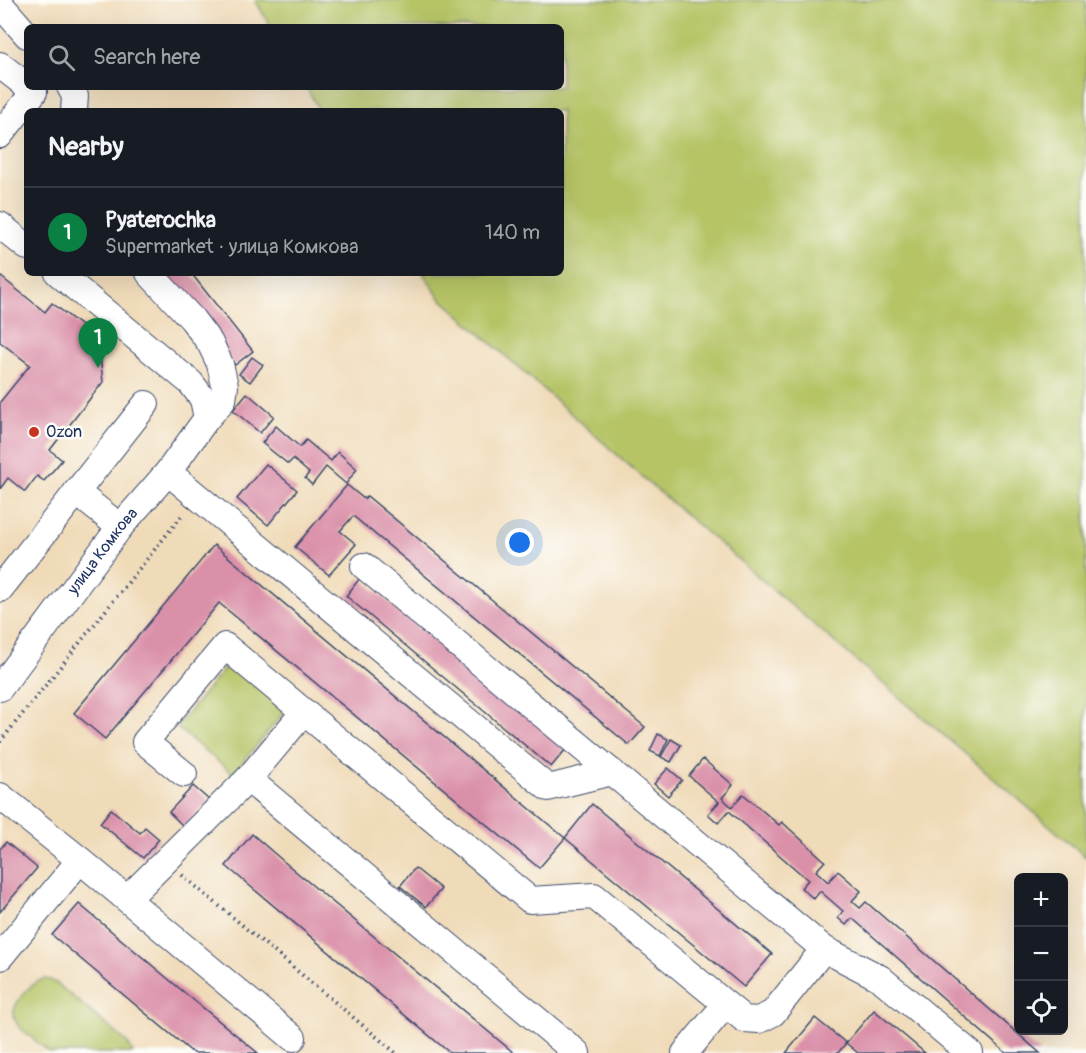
<!DOCTYPE html>
<meta charset="utf-8">
<style>
body{margin:0;font-family:Pangolin,sans-serif;background:#20242c;color:#f1f3f6}
.controls{position:absolute;right:18px;bottom:18px;display:grid;overflow:hidden;border-radius:9px;box-shadow:0 6px 24px #0002}
.controls button{width:54px;height:54px;display:grid;place-items:center;padding:0;border:0;border-bottom:2px solid #363941;background:#171b24;color:#f1f3f6;font:30px sans-serif}
.you{position:absolute;left:520px;top:543px;width:21px;height:21px;margin:-15px;border:4px solid #fff;border-radius:50%;background:#1a73e8;box-shadow:0 0 0 9px #1a73e833}
.badge{display:grid;place-items:center;width:39px;height:39px;border-radius:50%;background:#0b8043;color:#fff;font-size:20px;font-weight:700}
.pin{position:absolute;translate:-50% -50px;filter:drop-shadow(0 2px 3px #0008)}
.pin::after{content:'';position:absolute;top:32px;width:21px;height:18px;background:inherit;clip-path:polygon(0 0,100% 0,50% 100%)}
.list{margin:0;padding:0;list-style:none}
h2{display:flex;justify-content:space-between;align-items:center;height:78px;margin:0;padding:0 24px;font-size:26px}
h2 small{font-size:20px;font-weight:400;color:#9ea1a6}
.list li{display:grid;grid-template-columns:39px 1fr auto;gap:18px;align-items:center;box-sizing:border-box;height:90px;padding:0 24px;border-top:2px solid #363941}
.list b{display:block;font-size:22px;white-space:nowrap}
.list p{margin:0;font-size:20px;white-space:nowrap;color:#9ea1a6}
.list em{font-size:20px;font-style:normal;color:#9ea1a6}
.icon{flex:none;width:33px;height:33px;fill:none;stroke:currentColor;stroke-width:2;stroke-linecap:round;stroke-linejoin:round}
.map{position:relative;flex:none;width:1086px;height:1053px;overflow:hidden}
.search{position:absolute;background:#171b24;box-shadow:0 6px 24px #0002;left:24px;top:24px;width:540px;height:66px;display:flex;align-items:center;gap:15px;box-sizing:border-box;padding:0 21px;border-radius:9px;color:#9ea1a6;font-size:22px}
.panel{position:absolute;background:#171b24;box-shadow:0 6px 24px #0002;left:24px;top:108px;width:540px;height:168px;border-radius:9px}
.map>svg:first-child{display:block}
.green{fill:#b6c466;stroke:#687a62;stroke-width:1.5}
.building{fill:#da90a9}
.lines{fill:none;stroke-linecap:round;stroke-linejoin:round}
.minor-casing{stroke:#3b496c;stroke-width:28}
.path{stroke:#3b496c;stroke-width:4;stroke-dasharray:1.5 4.5;stroke-linecap:butt}
.minor{stroke:#fff;stroke-width:26}
.poi-dot{fill:#c8321e;stroke:#fdfcf7;stroke-width:2}
.labels{text-anchor:middle;dominant-baseline:central;stroke-width:5;stroke-linejoin:round;paint-order:stroke}
.poi-label{font-size:16px;fill:#1b2f5e;stroke:#fdfcf7;text-anchor:start}
.street-label{font-size:16px;fill:#1b2f5e;stroke:#fdfcf7}
</style>
<div class="map">
<svg width="1086" height="1053" viewBox="0 0 1086 1053">
<rect width="100%" height="100%" fill="#fdfcf7"/>
<filter id="ink" filterUnits="userSpaceOnUse"><feTurbulence type="fractalNoise" baseFrequency=".0167" numOctaves="2"/><feDisplacementMap in="SourceGraphic" scale="12" xChannelSelector="R" yChannelSelector="G"/><feConvolveMatrix kernelMatrix="1 2 1 2 8 2 1 2 1" color-interpolation-filters="sRGB"/></filter>
<filter id="wash" filterUnits="userSpaceOnUse"><feTurbulence type="fractalNoise" baseFrequency=".008" numOctaves="4" result="noise"/><feDisplacementMap in="SourceGraphic" scale="24" xChannelSelector="R" yChannelSelector="G"/><feGaussianBlur stdDeviation="1.35" result="paint"/><feColorMatrix in="noise" values="0 0 0 0 0 0 0 0 0 0 0 0 0 0 0 0 0 1.4 0 .05"/><feComposite in="paint" operator="in"/></filter>
<g filter="url(#wash)">
<rect width="100%" height="100%" fill="#f0dbb9"/>
<g class="green">
<path d="M255,0H1086V857L658,491L439,297L423,273H561V111H320L306,87H561V27H271Z"/>
<path d="M229,663L286,710L233,774L176,727Z"/>
<path d="M44,979L50,980L56,983L127,1042L133,1053H50L19,1027L13,1016C14,1002 30,983 44,979Z"/>
</g>
<g id="blocks">
<g class="building">
<path d="M163,273H191L253,351L235,365Z"/>
<path d="M0,276L45,312L52,303L98,339L103,382L50,450L62,460L44,481L37,476L25,492L8,478L0,489V402L30,365L0,342Z"/>
<path d="M252,357L263,365L250,382L239,374Z"/>
<path d="M247,393L274,416L260,433L233,410Z"/>
<path d="M276,426L300,447L306,440L331,461L338,452L357,469L346,484L326,467L312,485L305,478L309,473L293,459L288,464L262,443Z"/>
<path d="M266,464L297,490L268,525L237,499Z"/>
<path d="M347,485L364,499L367,496L645,727L629,745L353,516L340,531L356,544L329,575L295,547Z"/>
<path d="M214,545L565,838L592,804L772,954L744,987L565,838L539,868L219,603L105,739L74,713Z"/>
<path d="M360,578L566,749L551,767L346,596Z"/>
<path d="M658,734L668,739L660,756L650,751Z"/>
<path d="M671,739L681,745L671,762L661,757Z"/>
<path d="M703,759L733,785L722,798L732,807L743,794L779,825L782,822L825,861L816,871L828,882L838,871L861,891L852,901L860,908L866,902L1040,1053H1006L852,918L846,925L838,918L843,911L820,891L814,899L801,888L808,880L729,811L718,823L708,814L719,802L689,776Z"/>
<path d="M668,768L682,780L668,796L654,784Z"/>
<path d="M193,786L209,800L184,827L169,812Z"/>
<path d="M111,809L140,833L145,827L159,839L143,858L100,823Z"/>
<path d="M252,834L282,860L514,1053H450L226,866Z"/>
<path d="M6,842L37,868L0,912V849Z"/>
<path d="M415,868L441,889L426,907L400,886Z"/>
<path d="M79,904L185,993L258,1053H193L52,935Z"/>
<path d="M874,1010L925,1053H858L846,1043L838,1053H786L815,1018L846,1043Z"/>
</g>
</g>
</g>
<g filter="url(#ink)">
<use href="#blocks" fill-opacity="0" stroke="#3b496c" stroke-width="1.5"/>
<g class="lines">
<defs>
<g id="minor">
<path d="M0,4L27,35"/>
<path d="M0,65L27,86"/>
<path d="M70,87L75,96L74,111"/>
<path d="M0,135L34,92L28,87"/>
<path d="M0,225L27,247"/>
<path d="M58,273L191,383L203,399L207,418"/>
<path d="M168,472L548,788L612,772"/>
<path d="M76,492L120,527"/>
<path d="M364,566L824,949L880,978L970,1053"/>
<path d="M0,589L146,404"/>
<path id="s1" d="M0,688L120,527L168,472L207,418L223,400L225,386L220,364L210,343L192,319L149,273"/>
<path d="M304,712L530,900L594,896L744,1019L759,1020L773,1013L824,949"/>
<path d="M248,779L577,1053"/>
<path d="M0,796L80,860L293,1038"/>
<path d="M127,899L248,779L304,712L225,646L145,742L184,774"/>
<path d="M0,957L80,860"/>
<path d="M685,1053L725,1005"/>
</g>
</defs>
<use href="#minor" class="minor-casing"/>
<g class="path">
<path d="M0,742L184,513"/>
<path d="M182,875L396,1053"/>
</g>
<use href="#minor" class="minor"/>
</g>
</g>
<circle class="poi-dot" cx="34" cy="432" r="6"/>
<g class="labels">
<g class="poi-label">
<text x="46" y="432">Ozon</text>
</g>
<g class="street-label">
<text stroke="none"><textPath href="#s1" startOffset="171">улица Комкова</textPath></text>
</g>
</g>
</svg>
<div class="controls">
<button>+</button>
<button>−</button>
<button><svg class="icon" aria-label="locate" viewBox="0 0 24 24"><circle cx="12" cy="12" r="6"/><path d="M12 2v4M12 18v4M2 12h4M18 12h4"/></svg></button>
</div>
<div class="you"></div>
<div class="pin badge" style="left:98px;top:368px">1</div>
<div class="search"><svg class="icon" aria-label="search" viewBox="0 0 24 24"><circle cx="10" cy="10" r="6"/><path d="M15 15l6 6"/></svg>Search here</div>
<section class="panel">
<h2>Nearby<small></small></h2>
<ul class="list">
<li><span class="badge">1</span><div><b>Pyaterochka</b><p>Supermarket · улица Комкова</p></div><em>140 m</em></li>
</ul>
</section>
</div>
